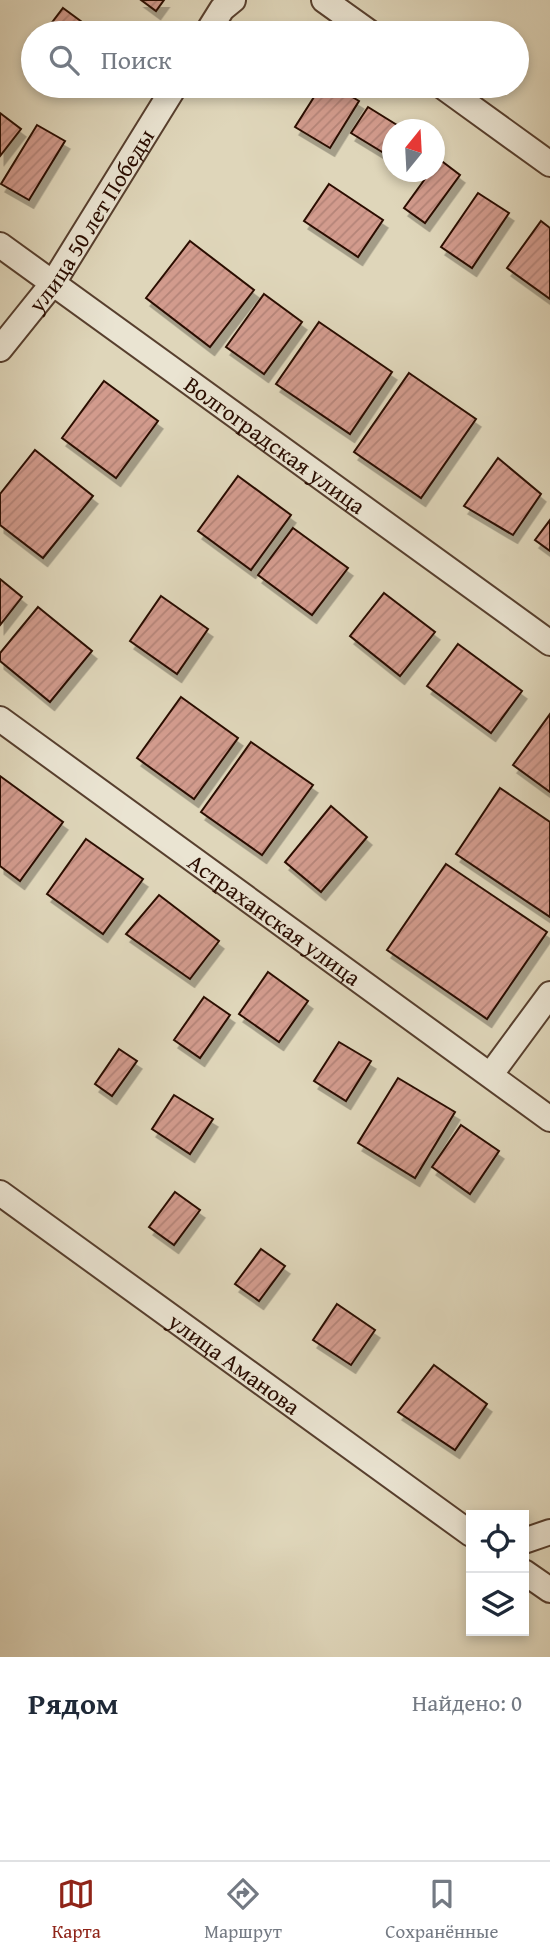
<!DOCTYPE html>
<html lang="ru">
<meta charset="utf-8">
<style>
body{margin:0;font-family:"Gentium Book Plus",serif;background:#f6f6f7;color:#1f2937}
.controls{position:absolute;right:21px;bottom:21px;display:grid;overflow:hidden;border-radius:0px;box-shadow:0 4px 10px #0003}
.controls button{width:63px;height:63px;display:grid;place-items:center;padding:0;border:0;border-bottom:2px solid #e0e1e3;background:#fff;color:#1f2937;font:35px sans-serif}
.compass{position:absolute;left:382px;top:119px;width:63px;height:63px;border-radius:50%;background:#fff;box-shadow:0 4px 10px #0003;rotate:18deg}
.list{margin:0;padding:0;list-style:none}
h2{display:flex;justify-content:space-between;align-items:center;height:91px;margin:0;padding:0 28px;font-size:30px}
h2 small{font-size:23px;font-weight:400;color:#747a83}
.icon{flex:none;width:38px;height:38px;fill:none;stroke:currentColor;stroke-width:2;stroke-linecap:round;stroke-linejoin:round}
.map{position:relative;flex:none;width:550px;height:1657px;overflow:hidden}
.search{position:absolute;background:#fff;box-shadow:0 4px 10px #0003;left:21px;right:21px;top:21px;height:77px;display:flex;align-items:center;gap:18px;box-sizing:border-box;padding:0 24px;border-radius:38px;color:#747a83;font-size:26px}
.sheet{height:203px;background:#fff}
nav{display:flex;justify-content:space-around;align-items:center;box-sizing:border-box;height:98px;border-top:2px solid #e0e1e3;background:#fff;font-size:19px;color:#747a83}
nav a{display:grid;justify-items:center;gap:4px}
nav .on{color:#8f2418}
.map>svg:first-child{display:block}
.building{fill:url(#building-hatch);stroke:#2a0d00;stroke-width:2;filter:url(#shadow)}
.lines{fill:none;stroke-linecap:round;stroke-linejoin:round}
.minor-casing{stroke:#573f2e;stroke-width:28}
.minor{stroke:#eae4d2;stroke-width:24}
.labels{text-anchor:middle;dominant-baseline:central;stroke-width:7;stroke-linejoin:round;paint-order:stroke}
.street-label{font-size:23px;fill:#2a0d00;stroke:#eae4d2}
</style>
<div class="map">
<svg width="550" height="1657" viewBox="0 0 550 1657">
<defs>
<pattern id="building-hatch" width="6" height="6" patternUnits="userSpaceOnUse" patternTransform="scale(1.75)"><rect width="6" height="6" fill="#d29b8d"/><path d="M-1 1l2-2M0 6l6-6M5 7l2-2" fill="none" stroke="#b48478"/></pattern>
<filter id="shadow"><feDropShadow dx="4.5" dy="8" stdDeviation="0" flood-color="#0004"/></filter>
</defs>
<rect width="100%" height="100%" fill="#dfd6ba"/>
<filter id="stains"><feTurbulence type="fractalNoise" baseFrequency=".00286" numOctaves="4"/><feColorMatrix values="0 0 0 0 .2 0 0 0 0 .09 0 0 0 0 .02 0 0 0 .5 -.17"/></filter>
<radialGradient id="worn" r=".72"><stop offset=".6" stop-color="#630" stop-opacity="0"/><stop offset="1" stop-color="#630" stop-opacity=".3"/></radialGradient>
<g class="building">
<path d="M141,0H164L156,11Z"/>
<path d="M63,8L97,33H44Z"/>
<path d="M321,86H334L359,101L330,148L295,127Z"/>
<path d="M368,107L405,130H392V158L351,133Z"/>
<path d="M0,113L21,129L0,156Z"/>
<path d="M37,125L65,141L29,200L1,184Z"/>
<path d="M439,159L460,175L425,223L404,208L430,172H434V165Z"/>
<path d="M329,184L383,220L358,257L304,221Z"/>
<path d="M478,193L509,213L472,268L441,247Z"/>
<path d="M541,221L550,228V299L507,268Z"/>
<path d="M190,241L254,290L210,347L146,298Z"/>
<path d="M264,294L302,322L264,374L226,347Z"/>
<path d="M319,322L392,372L350,434L276,384Z"/>
<path d="M409,373L476,419L421,498L354,452Z"/>
<path d="M104,381L158,421L116,478L62,438Z"/>
<path d="M35,450L93,496L43,558L0,525V494Z"/>
<path d="M498,458L541,494L513,535L464,506Z"/>
<path d="M238,476L291,515L251,570L198,531Z"/>
<path d="M550,520V551L535,540Z"/>
<path d="M293,528L348,568L312,615L258,575Z"/>
<path d="M0,579L22,597L0,625Z"/>
<path d="M384,593L435,632L400,676L350,636Z"/>
<path d="M161,596L208,629L177,674L130,641Z"/>
<path d="M38,607L92,651L50,702L0,661V653Z"/>
<path d="M458,644L522,691L491,733L427,686Z"/>
<path d="M181,697L238,738L194,799L137,758Z"/>
<path d="M550,714V792L513,765Z"/>
<path d="M251,742L313,785L262,855L201,812Z"/>
<path d="M0,776L63,822L20,881L0,866Z"/>
<path d="M500,788L550,822V917L456,854Z"/>
<path d="M331,806L367,837L321,892L285,862Z"/>
<path d="M86,839L143,879L103,934L47,894Z"/>
<path d="M446,864L547,932L487,1019L387,950Z"/>
<path d="M159,895L219,941L190,979L126,934Z"/>
<path d="M268,972L308,1001L279,1042L239,1014Z"/>
<path d="M204,997L230,1015L200,1058L174,1040Z"/>
<path d="M339,1042L371,1061L346,1101L314,1081Z"/>
<path d="M119,1049L137,1061L112,1096L95,1084Z"/>
<path d="M398,1078L455,1112L415,1178L358,1143Z"/>
<path d="M174,1095L213,1119L190,1154L152,1129Z"/>
<path d="M461,1125L499,1151L470,1194L432,1167Z"/>
<path d="M175,1192L200,1210L174,1245L149,1227Z"/>
<path d="M261,1249L285,1266L259,1301L235,1284Z"/>
<path d="M337,1304L375,1330L351,1365L313,1340Z"/>
<path d="M434,1365L487,1404L455,1450L398,1412Z"/>
</g>
<g class="lines">
<defs>
<g id="minor">
<path d="M324,0L370,33"/>
<path d="M207,33L222,9L233,0"/>
<path d="M442,86L550,164"/>
<path id="s1" d="M0,245L550,643"/>
<path id="s2" d="M0,349L53,283L175,86"/>
<path id="s3" d="M0,719L550,1119"/>
<path d="M491,1074L550,994"/>
<path id="s4" d="M0,1193L471,1534"/>
<path d="M524,1541L550,1532"/>
<path d="M524,1572L550,1590"/>
</g>
</defs>
<use href="#minor" class="minor-casing"/>
<use href="#minor" class="minor"/>
</g>
<g class="labels">
<g class="street-label">
<text stroke="none"><textPath href="#s2" startOffset="158">улица 50 лет Победы</textPath></text>
<text stroke="none"><textPath href="#s1" startOffset="340">Волгоградская улица</textPath></text>
<text stroke="none"><textPath href="#s3" startOffset="340">Астраханская улица</textPath></text>
<text stroke="none"><textPath href="#s4" startOffset="290">улица Аманова</textPath></text>
</g>
</g>
<rect width="100%" height="100%" filter="url(#stains)"/>
<rect width="100%" height="100%" fill="url(#worn)"/>
</svg>
<div class="controls">
<button><svg class="icon" aria-label="locate" viewBox="0 0 24 24"><circle cx="12" cy="12" r="6"/><path d="M12 2v4M12 18v4M2 12h4M18 12h4"/></svg></button>
<button><svg class="icon" aria-label="layers" viewBox="0 0 24 24"><path d="M12 4l9 5-9 5-9-5zM3 14l9 5 9-5"/></svg></button>
</div>
<svg class="compass" viewBox="-18 -18 36 36"><path d="M0-13l5 13h-10z" fill="#e53935"/><path d="M0 13l5-13h-10z" fill="#747a83"/></svg>
<div class="search"><svg class="icon" aria-label="search" viewBox="0 0 24 24"><circle cx="10" cy="10" r="6"/><path d="M15 15l6 6"/></svg>Поиск</div>
</div>
<section class="sheet">
<h2>Рядом<small>Найдено: 0</small></h2>
<ul class="list">
</ul>
</section>
<nav>
<a class="on"><svg class="icon" aria-label="map" viewBox="0 0 24 24"><path d="M3 6l6-2 6 2 6-2v14l-6 2-6-2-6 2zM9 4v14M15 6v14"/></svg>Карта</a>
<a><svg class="icon" aria-label="directions" viewBox="0 0 24 24"><path d="M12 3l9 9-9 9-9-9zM9 14v-3h6M13 9l2 2-2 2"/></svg>Маршрут</a>
<a><svg class="icon" aria-label="saved" viewBox="0 0 24 24"><path d="M7 4h10v16l-5-4-5 4z"/></svg>Сохранённые</a>
</nav>
